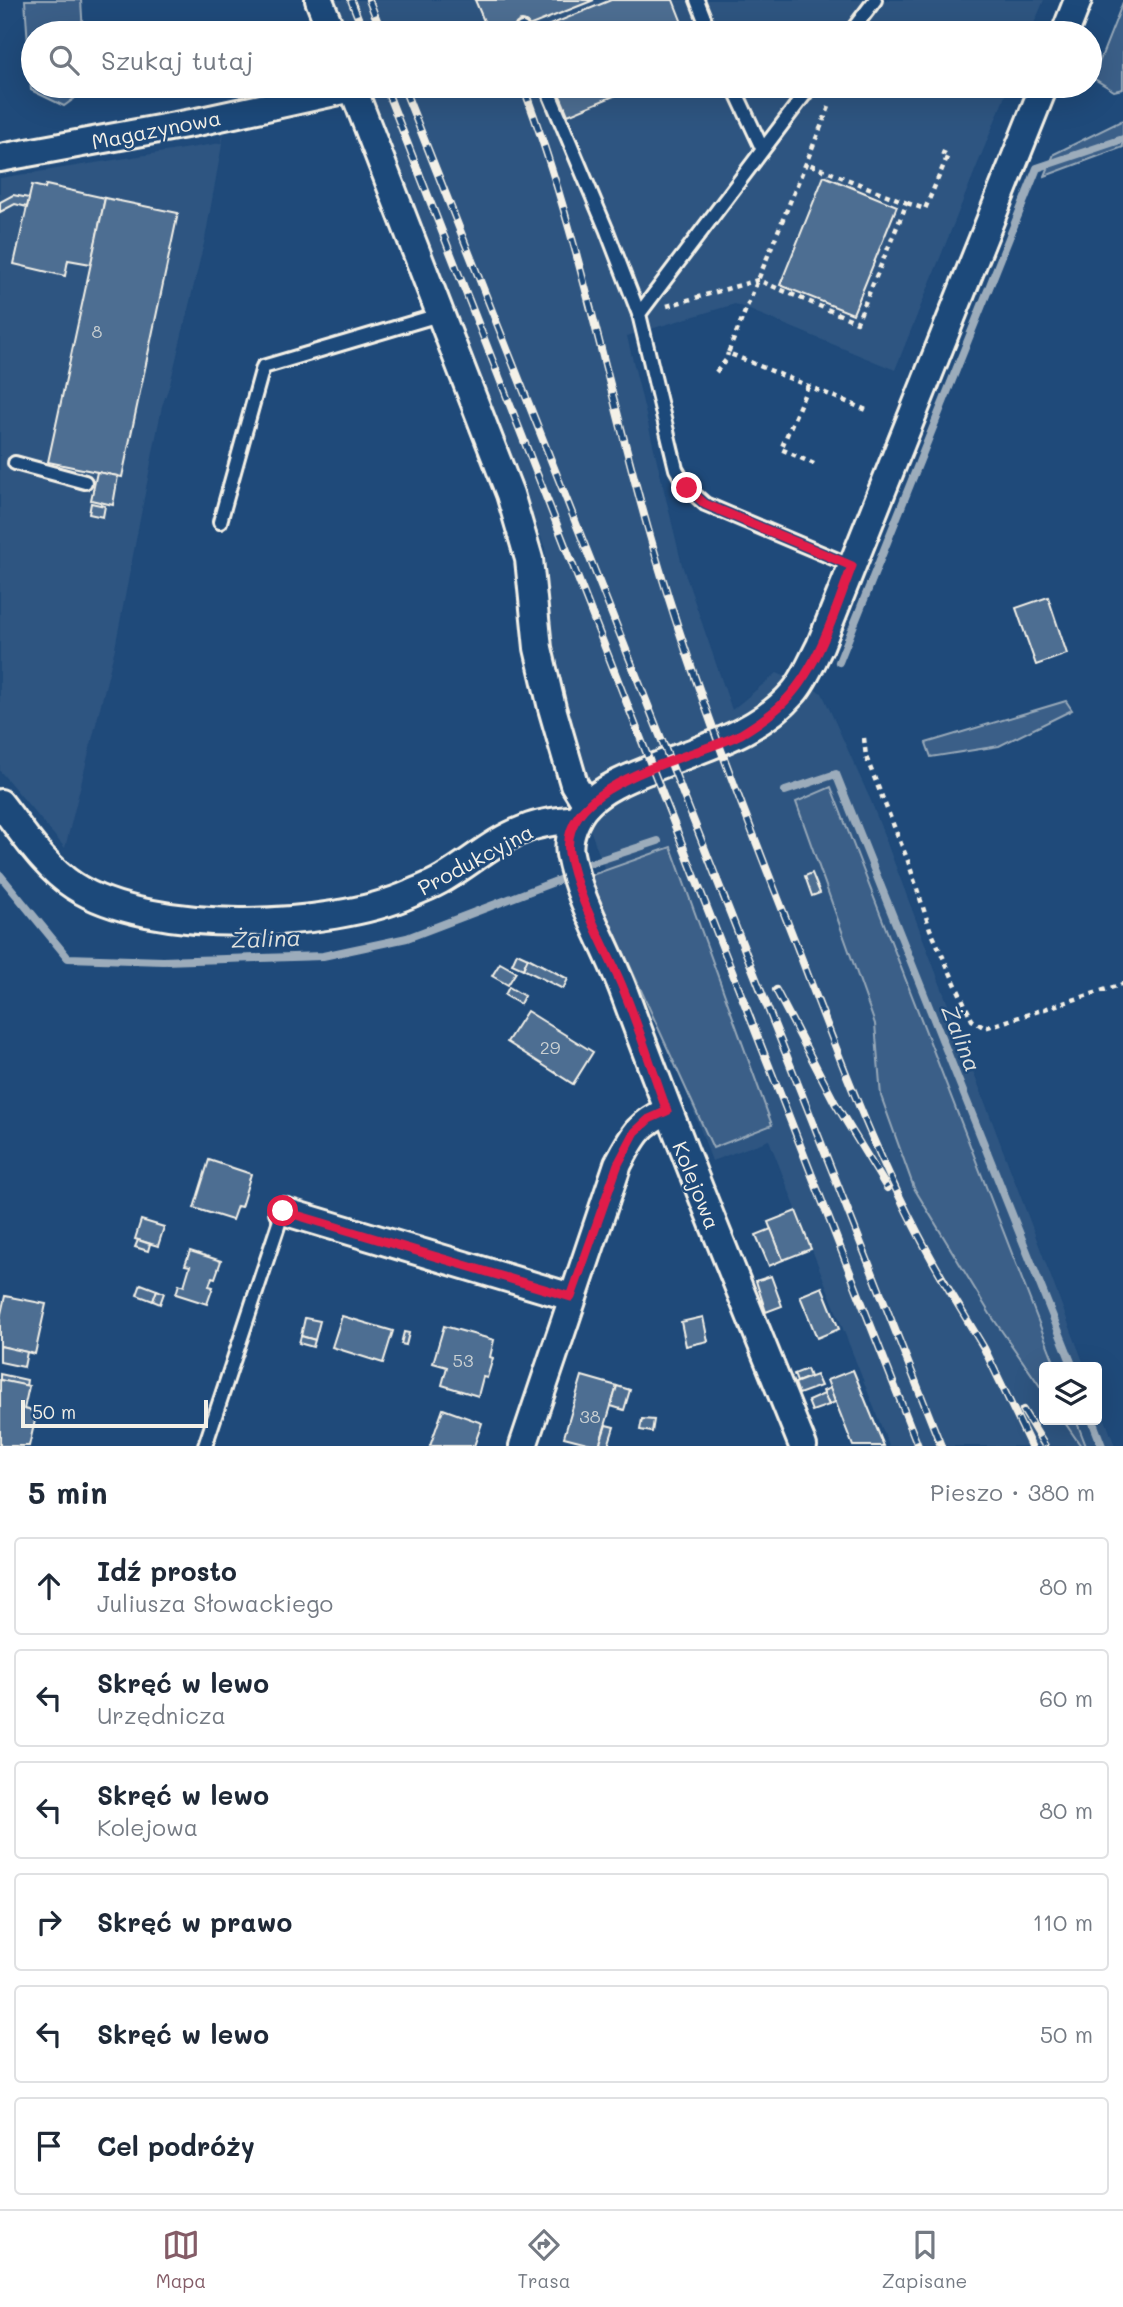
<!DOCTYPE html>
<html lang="pl">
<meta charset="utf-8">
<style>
body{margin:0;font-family:Mali,sans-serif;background:#f6f6f7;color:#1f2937}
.controls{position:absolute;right:21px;bottom:21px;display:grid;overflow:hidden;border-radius:7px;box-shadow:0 7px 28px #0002}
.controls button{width:63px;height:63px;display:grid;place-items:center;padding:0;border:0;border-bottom:2px solid #e0e1e3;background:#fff;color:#1f2937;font:35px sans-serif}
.scale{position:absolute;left:21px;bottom:18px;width:187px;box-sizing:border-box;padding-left:7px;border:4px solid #f4f1e8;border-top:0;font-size:19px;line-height:24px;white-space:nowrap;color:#f4f1e8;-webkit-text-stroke:5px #1f4a7a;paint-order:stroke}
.stop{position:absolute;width:21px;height:21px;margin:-16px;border:5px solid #e11d48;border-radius:50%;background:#fff}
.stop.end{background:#e11d48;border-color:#fff;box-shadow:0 2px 7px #0008}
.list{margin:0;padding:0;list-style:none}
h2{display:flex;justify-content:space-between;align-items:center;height:91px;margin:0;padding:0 28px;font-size:30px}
h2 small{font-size:23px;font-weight:400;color:#747a83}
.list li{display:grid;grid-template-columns:46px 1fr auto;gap:21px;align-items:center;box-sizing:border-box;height:98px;margin:0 14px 14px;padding:0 14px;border:2px solid #e0e1e3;border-radius:7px}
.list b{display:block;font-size:26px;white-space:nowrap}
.list p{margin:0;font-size:23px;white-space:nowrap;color:#747a83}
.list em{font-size:23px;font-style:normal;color:#747a83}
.icon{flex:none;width:38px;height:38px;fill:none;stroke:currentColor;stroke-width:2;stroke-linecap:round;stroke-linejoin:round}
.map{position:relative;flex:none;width:1123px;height:1446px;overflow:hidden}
.search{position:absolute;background:#fff;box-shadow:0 7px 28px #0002;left:21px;right:21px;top:21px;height:77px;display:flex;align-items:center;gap:18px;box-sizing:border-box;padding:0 24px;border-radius:38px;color:#747a83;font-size:26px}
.sheet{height:763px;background:#fff}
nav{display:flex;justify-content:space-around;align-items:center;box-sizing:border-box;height:98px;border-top:2px solid #e0e1e3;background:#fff;font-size:19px;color:#747a83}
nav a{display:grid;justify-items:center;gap:4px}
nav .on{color:#845c67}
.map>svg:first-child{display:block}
.built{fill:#2d5581}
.green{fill:#3a5f88;stroke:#97a8b8;stroke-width:2}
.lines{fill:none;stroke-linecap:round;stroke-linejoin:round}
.stream{stroke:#9cacbb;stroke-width:8}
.building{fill:#4d6e92;stroke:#f4f1e8;stroke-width:2}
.lane-casing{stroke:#f4f1e8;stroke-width:18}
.street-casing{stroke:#f4f1e8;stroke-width:32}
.path{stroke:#f4f1e8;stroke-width:4.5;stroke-dasharray:5 5;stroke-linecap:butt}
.lane{stroke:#1f4a7a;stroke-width:12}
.street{stroke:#1f4a7a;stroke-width:26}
.rail-casing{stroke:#f4f1e8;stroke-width:8}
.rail{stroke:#1f4a7a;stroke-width:5;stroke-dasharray:16;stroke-linecap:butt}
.route{stroke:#e11d48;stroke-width:9}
.labels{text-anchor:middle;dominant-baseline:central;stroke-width:5;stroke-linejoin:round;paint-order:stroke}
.number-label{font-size:18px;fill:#cad0d2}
.street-label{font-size:21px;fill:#f4f1e8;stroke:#1f4a7a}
.water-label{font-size:23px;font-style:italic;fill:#dee0dd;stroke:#1f4a7a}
</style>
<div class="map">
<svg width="1123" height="1446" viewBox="0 0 1123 1446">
<rect width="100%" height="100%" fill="#1f4a7a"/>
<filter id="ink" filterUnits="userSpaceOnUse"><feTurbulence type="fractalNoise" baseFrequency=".0143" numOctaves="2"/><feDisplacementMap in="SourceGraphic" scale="14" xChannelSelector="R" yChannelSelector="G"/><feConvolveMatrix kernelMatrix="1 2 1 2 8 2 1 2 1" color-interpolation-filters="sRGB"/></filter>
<g filter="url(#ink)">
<g class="built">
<path d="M334,0H1044L1030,33H347Z"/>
<path d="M368,86H1009L895,370L735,304L627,336L682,565L732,710L777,673L822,693L871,801L1085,1367H1044V1420H1097V1398L1115,1446H889L769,1140L712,1161L591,832L552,656L545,548Z"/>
<path d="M225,128L205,239L170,384L162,406L115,648L65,848L0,771V178L221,143Z"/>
</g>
<g class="green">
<path d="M25,0H81L83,33H33V86H86V90L64,106L31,90Z"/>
<path d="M1123,2V89L1114,91L1093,78Z"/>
<path d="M1123,120V147L1045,176L1054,154Z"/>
<path d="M1066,701L1072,710L999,746L931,757L926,743Z"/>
<path d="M831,787L1056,1367H1044V1392L990,1314L914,1188L881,1096L875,1024L796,802Z"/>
<path d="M671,847L772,1125L713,1148L589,876Z"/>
<path d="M1063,1420H1076L1086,1446H1081Z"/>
</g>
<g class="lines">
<g class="stream">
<path d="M839,662L1037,168L1123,139"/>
<path d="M785,791L836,774L1073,1367"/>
<path d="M591,863L658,841"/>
<path d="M0,875L68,958L163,961L323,956L407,938L559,880"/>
<path d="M1092,1420L1102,1446"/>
</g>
</g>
<g class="building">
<path d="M475,0H594L511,33H489Z"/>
<path d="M611,0H673L686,33H536L535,31Z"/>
<path d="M556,86H638L568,115Z"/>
<path d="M824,176L897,206L853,314L780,285Z"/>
<path d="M32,185L45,188L46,185L105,198L91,264L68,260L65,276L14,264Z"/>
<path d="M13,195L29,198L27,207L15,204L0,212V202Z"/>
<path d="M105,198L178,213L122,477L48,462Z"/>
<path d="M97,472L118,476L113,505L91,500Z"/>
<path d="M91,503L105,506L103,517L89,514Z"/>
<path d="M1048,597L1067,654L1036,665L1016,608Z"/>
<path d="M812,873L820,893L812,896L805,876Z"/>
<path d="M517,953L528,958L523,969L512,964Z"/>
<path d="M528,958L568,979L563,989L523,969Z"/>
<path d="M500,963L516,972L508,985L492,976Z"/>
<path d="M509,987L524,996L520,1004L505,995Z"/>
<path d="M527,1011L593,1052L573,1084L507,1042Z"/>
<path d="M209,1160L251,1174L241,1207L237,1206L232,1220L194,1208Z"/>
<path d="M796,1211L811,1249L783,1260L768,1222Z"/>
<path d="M141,1220L164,1227L158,1246L135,1239Z"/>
<path d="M771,1229L783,1260L769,1266L756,1235Z"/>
<path d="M138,1240L150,1244L148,1251L135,1247Z"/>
<path d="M190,1251L221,1261L215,1278L212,1277L209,1286L213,1287L207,1304L176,1294L179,1284L184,1286L190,1266L185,1265Z"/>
<path d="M771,1276L782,1306L766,1312L756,1281Z"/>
<path d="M141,1284L157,1290L153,1301L137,1295Z"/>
<path d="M822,1287L839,1329L817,1338L800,1296Z"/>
<path d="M157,1290L164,1293L160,1304L153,1301Z"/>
<path d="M5,1296L46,1304L35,1354L0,1346V1318Z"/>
<path d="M342,1316L393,1331L383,1363L332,1347Z"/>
<path d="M703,1317L708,1341L686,1346L681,1322Z"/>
<path d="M305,1318L320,1321L315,1340L301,1336Z"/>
<path d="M444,1326L494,1340L490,1357L493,1358L487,1378L483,1377L478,1396L442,1385L447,1367L433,1363Z"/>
<path d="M404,1332L409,1333L406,1345L401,1344Z"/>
<path d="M301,1336L315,1340L313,1347L299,1343Z"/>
<path d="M0,1346L27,1352L24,1367L0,1362Z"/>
<path d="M807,1369L810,1377L797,1382L794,1374Z"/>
<path d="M853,1370L884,1446H853L827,1380Z"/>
<path d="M0,1374L27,1380L26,1386L0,1380Z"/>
<path d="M816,1375L821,1386L799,1394L795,1383Z"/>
<path d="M582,1376L617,1386L599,1446L564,1437Z"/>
<path d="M0,1380L29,1386L24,1409L37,1412L29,1446H0Z"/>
<path d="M617,1386L630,1390L624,1410L611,1406Z"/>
<path d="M830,1388L835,1402L829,1405L823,1391Z"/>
<path d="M824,1394L829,1405L812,1411L808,1401Z"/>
<path d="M443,1409L482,1423L474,1446H430Z"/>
<path d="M642,1419L654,1420L652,1432L640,1430Z"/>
<path d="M606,1425L614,1427L608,1446H599Z"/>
</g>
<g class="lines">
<defs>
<g id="lane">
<path d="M697,0L710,33"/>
<path d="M522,29L524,33"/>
<path d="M850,33L875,0"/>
<path d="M546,86L607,231L639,314"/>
<path d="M733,86L762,148"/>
<path d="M811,86L639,314L676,469L687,488L705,504L852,566"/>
<path d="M15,463L85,482"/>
<path d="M220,522L263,367L442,314"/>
<path d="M205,1446L283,1211"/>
</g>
<g id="street">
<path d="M319,0L332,33"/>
<path d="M1065,33L1078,0"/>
<path d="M352,86L510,494L529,559L538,648L552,708L574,784L587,805"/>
<path d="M0,158L197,122L353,88"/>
<path d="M0,803C22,831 44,867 74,886C149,935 330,930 410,894C421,889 433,885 444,878C471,862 495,840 525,829C542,822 560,821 577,819"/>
<path d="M283,1211L571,1297"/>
<path d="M523,1446L618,1164C633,1136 638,1124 667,1111"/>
<path d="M803,1446C742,1295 680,1145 624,992C607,946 579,902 570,854C567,838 576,817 587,805C602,789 626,779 646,771C698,748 755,737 794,692C805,679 812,661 820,646L1044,86"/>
</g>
</defs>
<use href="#lane" class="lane-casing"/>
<use href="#street" class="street-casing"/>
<g class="path">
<path d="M829,107L728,353L869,411"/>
<path d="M907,203L925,209L948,155L941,152"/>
<path d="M667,306L758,280L857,322L907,203L806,163"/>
<path d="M716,372L726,360L728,353"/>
<path d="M808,386L781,449L814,464"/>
<path d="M864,738L866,757L908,861L930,929L972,1020L985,1028L1123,984"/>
</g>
<use href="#lane" class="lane"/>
<use href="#street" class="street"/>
<defs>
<g id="rail">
<path d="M351,0L364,33"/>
<path d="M369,0L382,33"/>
<path d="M385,86L918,1446"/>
<path d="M403,86L941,1446"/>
<path d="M523,86C577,229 606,381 648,529C687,668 741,804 794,939C839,1056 882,1176 946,1284"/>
<path d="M776,990L835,1103L887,1188"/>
<path d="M942,1278L984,1348L1031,1446"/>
<path d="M1023,1410L1045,1446"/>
</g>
</defs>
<use href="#rail" class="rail-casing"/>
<use href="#rail" class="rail"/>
</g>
</g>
<g class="lines" filter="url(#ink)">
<path class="route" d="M283,1211L571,1297L618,1164L635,1132L649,1119L667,1111C652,1070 639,1027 622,986C606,948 575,893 569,853C559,781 695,758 741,734C754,726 769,716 780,706C818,671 834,613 852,566L705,504L687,488"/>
</g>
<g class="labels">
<g class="number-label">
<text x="97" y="331">8</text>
<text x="550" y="1047">29</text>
<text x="463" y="1360">53</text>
<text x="590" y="1416">38</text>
</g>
<g class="street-label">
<text transform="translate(156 129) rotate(-11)">Magazynowa</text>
<text transform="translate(475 859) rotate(-28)">Produkcyjna</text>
<text transform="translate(697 1185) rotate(68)">Kolejowa</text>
</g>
<g class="water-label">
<text transform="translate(266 938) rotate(-2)">Żalina</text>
<text transform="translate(962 1038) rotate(68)">Żalina</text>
</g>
</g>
</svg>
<div class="controls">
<button><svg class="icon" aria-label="layers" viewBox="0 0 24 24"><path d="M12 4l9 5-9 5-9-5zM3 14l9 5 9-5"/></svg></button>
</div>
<div class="scale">50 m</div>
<div class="stop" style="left:283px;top:1211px"></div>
<div class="stop end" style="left:687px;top:488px"></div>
<div class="search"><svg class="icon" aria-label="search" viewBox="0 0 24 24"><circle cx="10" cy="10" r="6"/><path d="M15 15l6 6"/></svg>Szukaj tutaj</div>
</div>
<section class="sheet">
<h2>5 min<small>Pieszo · 380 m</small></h2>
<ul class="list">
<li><svg class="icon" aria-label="ahead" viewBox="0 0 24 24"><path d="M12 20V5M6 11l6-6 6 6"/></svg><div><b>Idź prosto</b><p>Juliusza Słowackiego</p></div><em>80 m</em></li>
<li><svg class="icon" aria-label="left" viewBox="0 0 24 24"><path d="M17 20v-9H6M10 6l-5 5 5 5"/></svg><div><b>Skręć w lewo</b><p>Urzędnicza</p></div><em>60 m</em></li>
<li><svg class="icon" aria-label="left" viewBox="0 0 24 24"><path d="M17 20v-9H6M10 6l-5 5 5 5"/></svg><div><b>Skręć w lewo</b><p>Kolejowa</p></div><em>80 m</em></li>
<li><svg class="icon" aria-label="right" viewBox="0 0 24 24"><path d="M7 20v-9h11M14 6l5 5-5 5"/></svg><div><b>Skręć w prawo</b></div><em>110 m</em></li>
<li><svg class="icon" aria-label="left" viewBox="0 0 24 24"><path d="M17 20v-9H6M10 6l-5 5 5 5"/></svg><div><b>Skręć w lewo</b></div><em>50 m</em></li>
<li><svg class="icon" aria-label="arrive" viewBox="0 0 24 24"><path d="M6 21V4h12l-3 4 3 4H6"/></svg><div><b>Cel podróży</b></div></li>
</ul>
</section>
<nav>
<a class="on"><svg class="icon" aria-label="map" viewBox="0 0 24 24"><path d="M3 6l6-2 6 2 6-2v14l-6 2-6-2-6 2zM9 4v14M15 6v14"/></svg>Mapa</a>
<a><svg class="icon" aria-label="directions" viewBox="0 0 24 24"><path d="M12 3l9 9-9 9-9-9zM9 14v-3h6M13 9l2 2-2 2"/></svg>Trasa</a>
<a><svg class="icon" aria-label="saved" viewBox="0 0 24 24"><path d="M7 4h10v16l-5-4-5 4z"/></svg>Zapisane</a>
</nav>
